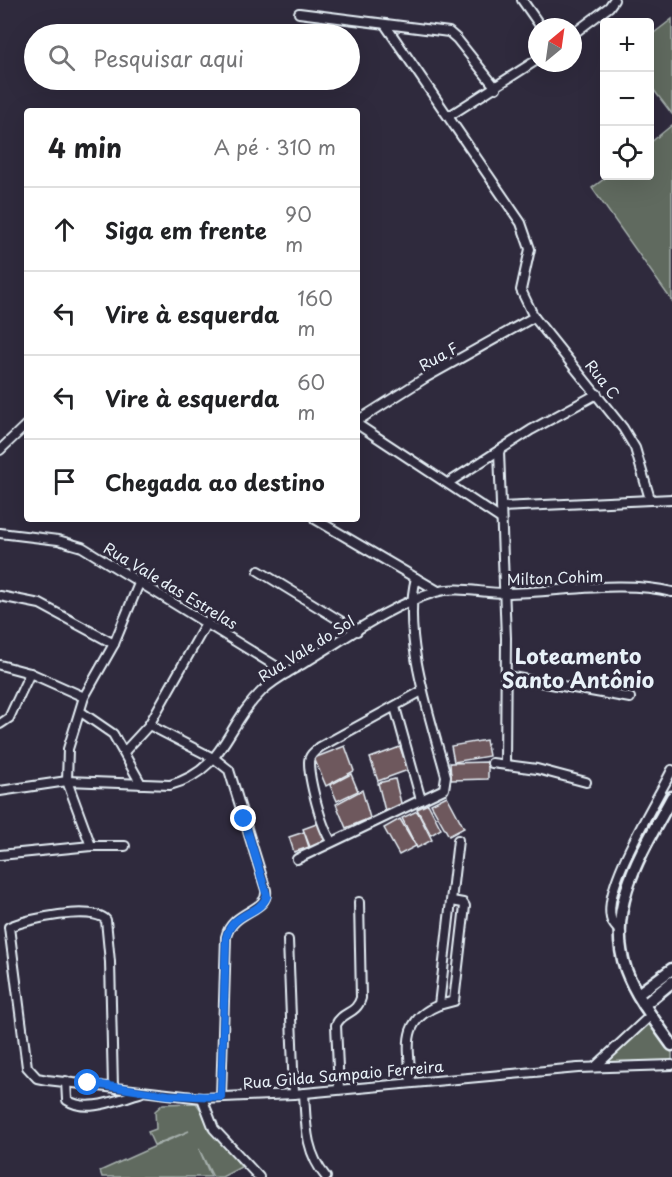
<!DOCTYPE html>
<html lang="pt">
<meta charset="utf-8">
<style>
body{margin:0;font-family:"Playpen Sans",sans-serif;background:#f6f6f6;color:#202124}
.controls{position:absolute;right:18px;top:18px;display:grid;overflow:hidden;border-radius:6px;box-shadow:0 6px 24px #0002}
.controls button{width:54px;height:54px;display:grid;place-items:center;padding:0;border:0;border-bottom:2px solid #e0e0e0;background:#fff;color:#202124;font:30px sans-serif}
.compass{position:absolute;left:528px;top:18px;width:54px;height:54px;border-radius:50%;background:#fff;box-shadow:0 6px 24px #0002;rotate:29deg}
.stop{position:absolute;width:18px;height:18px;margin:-14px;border:4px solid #1a73e8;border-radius:50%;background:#fff}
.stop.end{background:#1a73e8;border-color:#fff;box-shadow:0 2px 6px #0008}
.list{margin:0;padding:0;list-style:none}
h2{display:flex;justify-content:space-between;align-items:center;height:78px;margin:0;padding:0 24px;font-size:26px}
h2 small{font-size:20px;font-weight:400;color:#757577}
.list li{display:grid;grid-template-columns:39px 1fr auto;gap:18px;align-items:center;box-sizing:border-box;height:84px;padding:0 24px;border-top:2px solid #e0e0e0}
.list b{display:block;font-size:22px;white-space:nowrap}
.list em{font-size:20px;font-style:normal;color:#757577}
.icon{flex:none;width:33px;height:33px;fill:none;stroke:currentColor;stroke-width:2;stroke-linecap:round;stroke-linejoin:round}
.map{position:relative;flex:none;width:672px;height:1177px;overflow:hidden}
.search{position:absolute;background:#fff;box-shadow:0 6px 24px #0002;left:24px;top:24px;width:336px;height:66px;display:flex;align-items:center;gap:15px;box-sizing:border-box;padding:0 21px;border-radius:33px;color:#757577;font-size:22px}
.panel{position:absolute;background:#fff;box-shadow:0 6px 24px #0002;left:24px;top:108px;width:336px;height:414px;border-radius:6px}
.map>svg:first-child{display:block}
.green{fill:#616a5e;stroke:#a4aeab;stroke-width:1.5}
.building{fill:#6e585d;stroke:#e8f1f8;stroke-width:1.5}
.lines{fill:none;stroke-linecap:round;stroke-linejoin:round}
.street-casing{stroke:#e8f1f8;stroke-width:12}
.secondary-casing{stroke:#e8f1f8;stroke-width:15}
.street{stroke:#2f2a3d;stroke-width:8}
.secondary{stroke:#2f2a3d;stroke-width:10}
.route{stroke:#1a73e8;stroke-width:8}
.labels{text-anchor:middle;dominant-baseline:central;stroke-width:6;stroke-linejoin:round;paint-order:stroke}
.street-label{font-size:15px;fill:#e8f1f8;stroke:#2f2a3d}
.district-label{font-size:21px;font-weight:bold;fill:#e8f1f8;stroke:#2f2a3d}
</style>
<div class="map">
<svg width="672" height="1177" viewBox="0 0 672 1177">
<rect width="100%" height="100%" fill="#2f2a3d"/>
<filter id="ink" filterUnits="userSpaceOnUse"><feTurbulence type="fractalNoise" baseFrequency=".0167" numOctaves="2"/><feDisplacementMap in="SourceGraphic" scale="12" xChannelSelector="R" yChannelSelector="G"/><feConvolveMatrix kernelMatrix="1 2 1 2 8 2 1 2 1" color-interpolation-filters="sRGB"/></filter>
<g filter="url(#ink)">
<g class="green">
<path d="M672,19V114L650,85V36Z"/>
<path d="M672,125V301L592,188L608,176H650V143Z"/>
<path d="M651,1015L672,1046V1065L595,1067Z"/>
<path d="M196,1103L241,1167L222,1177H213L199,1149L211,1177H102L100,1171L189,1131L154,1145L148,1132L156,1129L155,1111L163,1104Z"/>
</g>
<g class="building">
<path d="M486,740L489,756L454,762L451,746Z"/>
<path d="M345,746L354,771L326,786L314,758Z"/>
<path d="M400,747L408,770L378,781L370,758Z"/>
<path d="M488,762V779L451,780L450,763Z"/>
<path d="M351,774L358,791L337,801L330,785Z"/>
<path d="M395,779L402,807L385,811L378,783Z"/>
<path d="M362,790L370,818L346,828L336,804Z"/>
<path d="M447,796L464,828L449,836L431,804Z"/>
<path d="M428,804L441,829L431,835L417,809Z"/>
<path d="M417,811L432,840L417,848L402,818Z"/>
<path d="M400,819L416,846L399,855L384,828Z"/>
<path d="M322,822L329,840L310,847L303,829Z"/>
<path d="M304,832L309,847L294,852L289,837Z"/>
</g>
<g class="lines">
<defs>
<g id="street">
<path d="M522,0L541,27"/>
<path d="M299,13L449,32L457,39L496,88"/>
<path d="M386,26L521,223L530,249L521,290L534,317L623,428L635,448L650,499"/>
<path d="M573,34L609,7L614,0"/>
<path d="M449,116L537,60"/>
<path d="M357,421L425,378L534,317"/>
<path d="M357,424L501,519"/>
<path d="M0,450L27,424"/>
<path d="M499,451L506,638L505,763"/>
<path d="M448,483L531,430L597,394"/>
<path d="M501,507L672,499"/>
<path d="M315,519L438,591"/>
<path d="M0,533L58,540L82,547L287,673"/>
<path d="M259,571L357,631"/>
<path d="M0,596L40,604L114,644"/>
<path d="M0,665L30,673L84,697"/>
<path d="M506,676L630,698"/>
<path d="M395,707L421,800"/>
<path d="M81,712L113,734L141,784"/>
<path d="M0,724L9,718L30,673"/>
<path d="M149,725L215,759L229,770L266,890C269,912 232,910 226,937L221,1097"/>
<path d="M124,752L149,725L207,622"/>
<path d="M492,763L537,769L586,782"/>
<path d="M0,791L67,781L170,785C225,770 225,726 262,691C274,679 289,672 304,663C346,638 388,606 436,592C456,586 483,593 504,593C557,593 621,579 672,592"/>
<path d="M331,841C321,826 309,780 309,762C309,755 315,751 320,747L422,691"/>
<path d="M91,846L67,781L68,749L84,697L114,644L140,581"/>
<path d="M0,855L91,846H125"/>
<path d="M297,859L444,789L446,776C431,719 401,636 416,578"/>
<path d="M621,933C617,928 612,924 611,918C603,885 656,802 672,770"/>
<path d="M288,940L294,1094"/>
<path d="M439,1005L454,1001L465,906L463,903L452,901"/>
<path d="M595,1067L651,1015"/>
<path d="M66,1081L67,1100C87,1114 118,1099 140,1093"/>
<path d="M411,1082C409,1046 400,1021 439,1005L458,840"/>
<path d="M113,1087L110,962L106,920C92,905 27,919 9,927L27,1067L37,1078L47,1080L202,1098L294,1094L578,1068L672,1065"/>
<path d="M339,1089L336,1025C342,1011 356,1015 361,998L359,902"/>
<path d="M304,1093C306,1124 305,1152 326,1177"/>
<path d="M202,1098L214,1129L259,1177"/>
</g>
<g id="secondary">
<path d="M672,797C644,849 604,907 626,970C636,997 655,1021 672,1045"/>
<path d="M638,994L672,969"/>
<path d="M644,1005L672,982"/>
</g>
</defs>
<use href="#street" class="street-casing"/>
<use href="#secondary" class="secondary-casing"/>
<use href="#street" class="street"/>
<use href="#secondary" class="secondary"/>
</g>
</g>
<g class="lines" filter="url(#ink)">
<path class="route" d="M88,1083L168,1095L221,1097L226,938C232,911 259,916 267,896L244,819"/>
</g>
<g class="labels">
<g class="street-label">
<text transform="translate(438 356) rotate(-29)">Rua F</text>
<text transform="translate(603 379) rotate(52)">Rua C</text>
<text transform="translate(555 577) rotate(-2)">Milton Cohim</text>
<text transform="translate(171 585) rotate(31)">Rua Vale das Estrelas</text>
<text transform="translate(306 648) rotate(-32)">Rua Vale do Sol</text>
<text transform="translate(343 1074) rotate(-5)">Rua Gilda Sampaio Ferreira</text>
</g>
<g class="district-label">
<text x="578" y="655">Loteamento<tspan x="578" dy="24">Santo Antônio</tspan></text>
</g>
</g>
</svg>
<div class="controls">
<button>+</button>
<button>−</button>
<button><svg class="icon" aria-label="locate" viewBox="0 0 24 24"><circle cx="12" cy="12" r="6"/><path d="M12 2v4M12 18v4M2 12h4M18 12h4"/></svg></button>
</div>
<svg class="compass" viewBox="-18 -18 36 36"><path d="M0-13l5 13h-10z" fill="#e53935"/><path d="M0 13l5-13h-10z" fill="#757577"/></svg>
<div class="stop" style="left:88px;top:1083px"></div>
<div class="stop end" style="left:244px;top:819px"></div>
<div class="search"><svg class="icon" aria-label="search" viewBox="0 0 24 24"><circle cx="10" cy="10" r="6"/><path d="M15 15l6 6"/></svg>Pesquisar aqui</div>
<section class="panel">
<h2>4 min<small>A pé · 310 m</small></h2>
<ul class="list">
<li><svg class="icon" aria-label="ahead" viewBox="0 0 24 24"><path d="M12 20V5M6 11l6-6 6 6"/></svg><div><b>Siga em frente</b></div><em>90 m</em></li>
<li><svg class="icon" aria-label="left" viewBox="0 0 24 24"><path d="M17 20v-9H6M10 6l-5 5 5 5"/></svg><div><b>Vire à esquerda</b></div><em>160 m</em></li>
<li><svg class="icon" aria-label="left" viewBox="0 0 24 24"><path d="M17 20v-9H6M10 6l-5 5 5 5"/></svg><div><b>Vire à esquerda</b></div><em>60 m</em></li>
<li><svg class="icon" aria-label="arrive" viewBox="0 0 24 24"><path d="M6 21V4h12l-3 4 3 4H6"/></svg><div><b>Chegada ao destino</b></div></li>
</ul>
</section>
</div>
